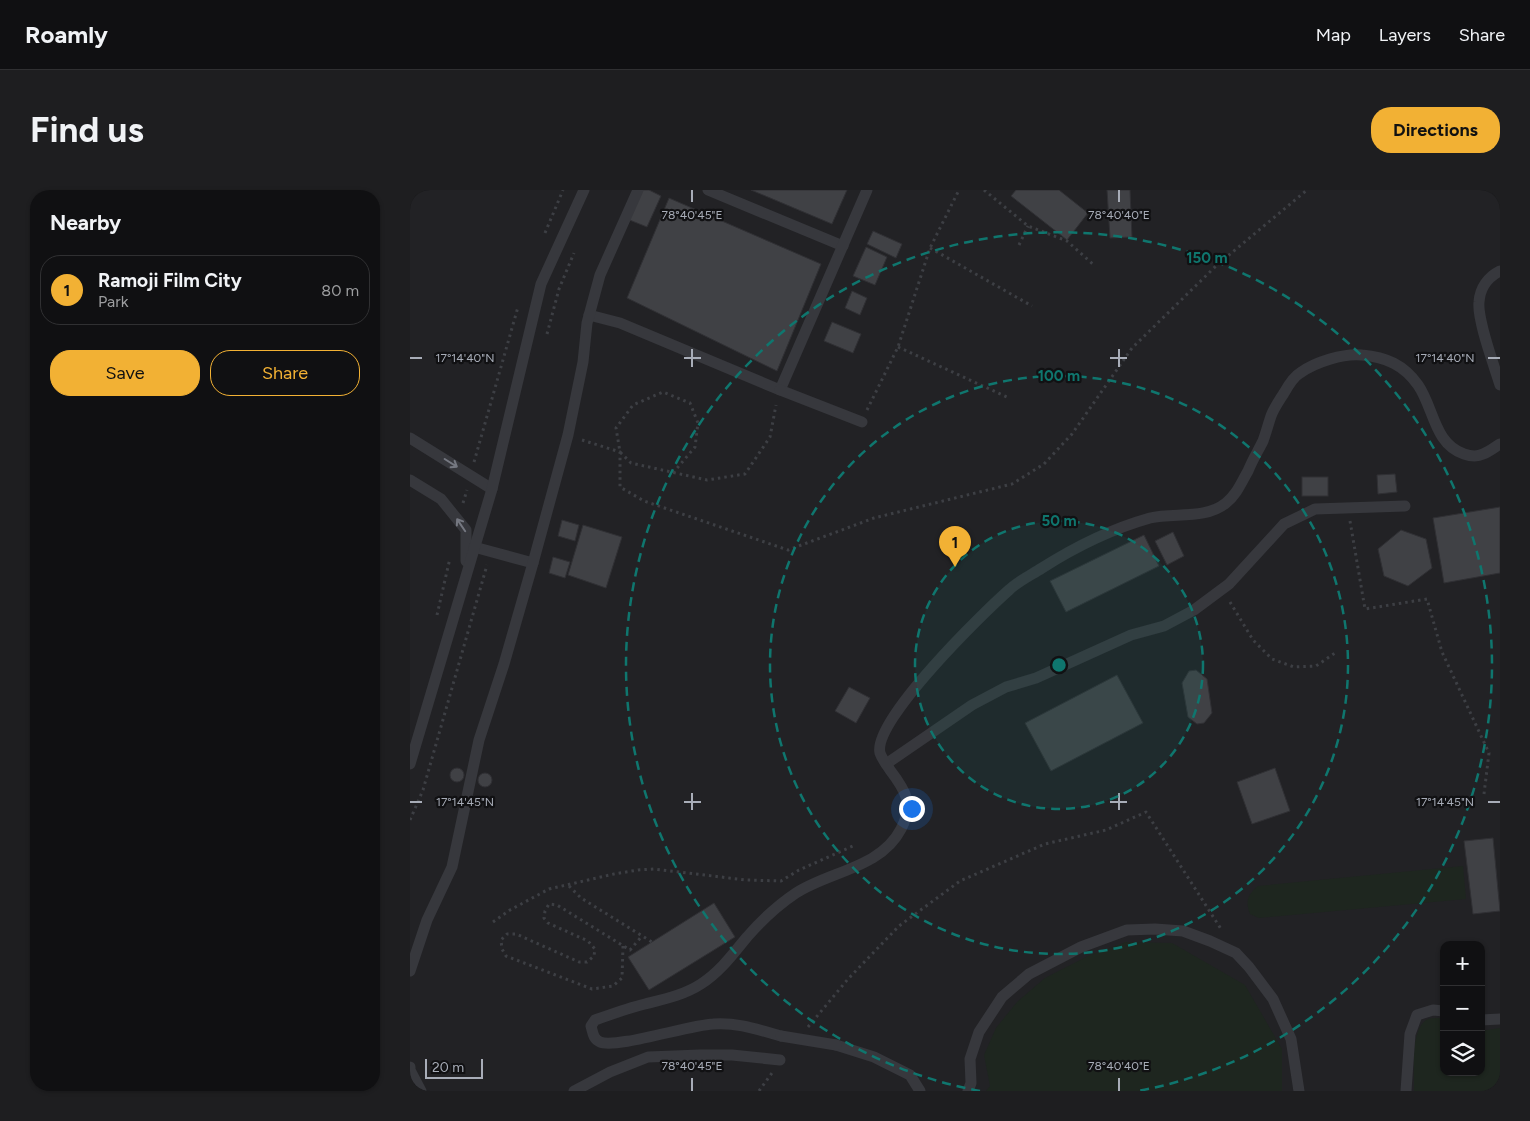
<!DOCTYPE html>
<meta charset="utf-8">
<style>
body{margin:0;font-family:Figtree,sans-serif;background:#1e1e20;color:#f1f3f6}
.controls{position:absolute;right:15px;bottom:15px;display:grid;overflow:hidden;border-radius:10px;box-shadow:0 1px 4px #0004}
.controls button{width:45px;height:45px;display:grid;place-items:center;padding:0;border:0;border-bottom:1px solid #303032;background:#101012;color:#f1f3f6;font:25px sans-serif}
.scale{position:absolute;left:15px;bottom:12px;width:58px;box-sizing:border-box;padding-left:5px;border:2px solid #a8adb8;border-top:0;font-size:14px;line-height:18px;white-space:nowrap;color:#a8adb8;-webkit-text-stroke:4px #111113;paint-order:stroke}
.you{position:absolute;left:501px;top:618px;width:18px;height:18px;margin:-12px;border:4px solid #fff;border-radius:50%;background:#1a73e8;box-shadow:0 0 0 8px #1a73e833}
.badge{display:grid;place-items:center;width:32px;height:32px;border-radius:50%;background:#f2b134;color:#111;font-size:16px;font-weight:700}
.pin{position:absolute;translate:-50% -41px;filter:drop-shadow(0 1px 2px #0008)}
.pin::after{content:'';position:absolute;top:26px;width:18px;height:15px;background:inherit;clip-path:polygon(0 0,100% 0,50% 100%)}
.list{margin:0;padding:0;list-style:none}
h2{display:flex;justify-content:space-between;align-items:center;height:65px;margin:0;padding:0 20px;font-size:21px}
h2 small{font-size:16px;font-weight:400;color:#9c9d9f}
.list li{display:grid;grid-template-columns:32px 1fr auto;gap:15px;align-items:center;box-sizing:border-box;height:70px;margin:0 10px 10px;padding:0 10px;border:1px solid #303032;border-radius:20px}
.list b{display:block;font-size:19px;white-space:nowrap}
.list p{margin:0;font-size:16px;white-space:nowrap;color:#9c9d9f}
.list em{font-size:16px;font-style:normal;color:#9c9d9f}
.actions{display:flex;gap:10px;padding:15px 20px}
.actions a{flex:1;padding:11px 0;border:1px solid #f2b134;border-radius:20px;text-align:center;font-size:18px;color:#f2b134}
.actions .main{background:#f2b134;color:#111}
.icon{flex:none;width:28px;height:28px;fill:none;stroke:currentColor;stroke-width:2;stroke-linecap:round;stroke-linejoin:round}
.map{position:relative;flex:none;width:1090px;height:901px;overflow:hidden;border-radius:20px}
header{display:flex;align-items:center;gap:30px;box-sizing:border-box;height:70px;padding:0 25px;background:#101012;border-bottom:1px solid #303032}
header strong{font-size:24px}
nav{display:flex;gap:28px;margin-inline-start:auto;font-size:18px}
.intro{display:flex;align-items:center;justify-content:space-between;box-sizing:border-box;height:120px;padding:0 30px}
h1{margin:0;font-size:35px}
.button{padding:12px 22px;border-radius:20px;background:#f2b134;color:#111;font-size:18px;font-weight:700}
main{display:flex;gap:30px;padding:0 30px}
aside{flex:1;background:#101012;border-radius:20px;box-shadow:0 1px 4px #0004}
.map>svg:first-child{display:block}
.built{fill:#222225;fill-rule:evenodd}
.green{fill:#1e261f}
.building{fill:#404145;stroke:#303034}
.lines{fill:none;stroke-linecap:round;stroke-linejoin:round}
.path{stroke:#3d3f44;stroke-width:3;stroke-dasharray:2.5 4;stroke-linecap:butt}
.lane{stroke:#37383d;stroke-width:11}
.lane-bridge{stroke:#37383d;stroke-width:11}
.oneway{stroke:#757881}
.ticks{fill:none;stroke:#a8adb8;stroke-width:2}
.ring{fill:none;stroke:#0f766e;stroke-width:2.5;stroke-dasharray:9 6}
.ticks-label{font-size:12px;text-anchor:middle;fill:#a8adb8;stroke:#111113;stroke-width:4.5;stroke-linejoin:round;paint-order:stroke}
.centre{fill:#0f766e;stroke:#111113;stroke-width:2.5}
.ring-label{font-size:15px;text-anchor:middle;font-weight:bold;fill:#0f766e;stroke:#111113;stroke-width:4.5;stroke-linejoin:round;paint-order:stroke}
</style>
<header>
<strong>Roamly</strong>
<nav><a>Map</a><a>Layers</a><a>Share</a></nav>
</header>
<div class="intro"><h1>Find us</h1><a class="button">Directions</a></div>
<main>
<aside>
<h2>Nearby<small></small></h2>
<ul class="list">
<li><span class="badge">1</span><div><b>Ramoji Film City</b><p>Park</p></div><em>80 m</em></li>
</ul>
<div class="actions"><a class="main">Save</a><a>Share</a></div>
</aside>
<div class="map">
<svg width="1090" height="901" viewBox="0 0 1090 901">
<rect width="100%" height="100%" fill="#161618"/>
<path class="built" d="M0,0H1090V901H0ZM1034,755H1071V882H1034Z"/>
<g class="green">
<path d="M1053,676L1056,709L849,728L840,724C835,710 838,705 848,696Z"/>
<path d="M716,752L762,753L835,795L872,859V901H576L580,896L574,865L586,838L607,812L635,788L678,766Z"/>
<path d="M1030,828L1034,830V882H1071V841L1090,838V901H1004C1005,884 999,838 1018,829C1021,828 1026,828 1030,828Z"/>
</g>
<g class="building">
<path d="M231,0H239L251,6L237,37L217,29Z"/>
<path d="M341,0H437L422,34Z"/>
<path d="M606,0H649L678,23L657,50L601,6Z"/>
<path d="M697,0H720L722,47L700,48Z"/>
<path d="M259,8L411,74L367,181L217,108Z"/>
<path d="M463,41L492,54L486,68L457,54Z"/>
<path d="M456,57L477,67L465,95L443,86Z"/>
<path d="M442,101L457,108L450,125L435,118Z"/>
<path d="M422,132L451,144L443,163L414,151Z"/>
<path d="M985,284L987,302L968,304L967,285Z"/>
<rect x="892" y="287" width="26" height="19"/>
<path d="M1090,317V383L1034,393L1023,328Z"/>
<path d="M152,330L169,335L165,351L148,346Z"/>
<path d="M173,335L212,347L196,398L158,385Z"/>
<path d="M991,340L1016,349L1022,378L998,396L974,386L968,359Z"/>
<path d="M763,342L774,366L757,375L745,351Z"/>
<path d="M734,345L749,376L656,422L640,391Z"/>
<path d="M143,367L160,372L155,388L139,383Z"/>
<path d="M786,480L797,489L802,523L794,533L787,534L778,527L772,493L779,481Z"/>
<path d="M707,485L733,533L641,581L615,533Z"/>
<path d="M439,497L460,508L446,533L425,521Z"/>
<circle cx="47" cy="585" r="7"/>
<path d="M865,578L880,621L842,634L827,592Z"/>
<circle cx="75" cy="590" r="7"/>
<path d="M1083,648L1090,721L1063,724L1054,651Z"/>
<path d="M304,713L325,747L239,800L218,767Z"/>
</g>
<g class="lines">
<g class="path">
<path d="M574,0L618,36L657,51L685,76"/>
<path d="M135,43L153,0"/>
<path d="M609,55L618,36"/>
<path d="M520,58L622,116"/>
<path d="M137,144L149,99L164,63"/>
<path d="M488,157L599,208"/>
<path d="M457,220L488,157L520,58L549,0"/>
<path d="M172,250L210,262V297L234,311L378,360L464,328L602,294L634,274L662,244L722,158L807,75L897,0"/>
<path d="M64,272L108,117"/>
<path d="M263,283L285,257L288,233L280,213L253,202L223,215L206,238L210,262L221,273L297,290L335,284L360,247L366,215"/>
<path d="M53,313L57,300"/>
<path d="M940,331L955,419L1017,409L1032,462L1079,563L1074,604"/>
<path d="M820,412L843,450L862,469L884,477L906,476L925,463"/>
<path d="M27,425L40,368"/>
<path d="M0,630L13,600L77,375"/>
<path d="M159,696L171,708L242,752"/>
<path d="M83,732L100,720L139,699L204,684L228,680L244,679L336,690L371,691L389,680L443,656"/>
<path d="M213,756L212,788L203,796L182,799L96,766L92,759L91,750L97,744H106L169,772H177L184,766L185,759L178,751L138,733L134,728L135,721L139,714L147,715L220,760L232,746"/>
<path d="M398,837L438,789L489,736L550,691L635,654L696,640L736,622L811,739"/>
<path d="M349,901L362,883"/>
</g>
<g class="lane">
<path d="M298,0L433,56"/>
<path d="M1090,81C1078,87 1070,98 1069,112C1067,130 1084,175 1090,195"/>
<path d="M179,125L210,133L370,200L457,0"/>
<path d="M370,200L452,232"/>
<path d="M0,248L82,299"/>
<path d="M0,290L31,309L56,340V371"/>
<path d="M64,357L123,373"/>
<path d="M0,574L82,299L131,94L174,0"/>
<path d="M476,574L562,515L596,497L626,488L721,445L754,436L784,420L819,394L874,334L905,319L995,316"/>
<path d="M0,781L17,730L42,677L69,550L94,474L123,373L158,245L173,172L177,133L190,85L228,0"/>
<path d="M1071,830L1090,829"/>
<path d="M371,846C349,840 327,832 303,834C280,835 205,859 190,852C183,849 183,843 181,836L185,830C202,824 218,818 235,814C255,809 274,805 291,794C310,782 323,764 337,747C351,731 368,715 386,703C420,681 471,678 491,639C504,614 496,601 480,580C477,575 472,569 470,563C462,531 574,422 599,400C608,391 621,385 632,378C665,357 701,339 740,328C764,322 795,330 816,313C827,304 831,293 838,281C842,271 848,261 853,251C856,243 858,235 861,226C864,218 869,211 874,203C878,196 883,187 890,183C905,172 934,163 952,165C976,167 994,175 1008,195C1024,218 1024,254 1054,264C1060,266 1067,267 1073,264C1079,262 1085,257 1090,254"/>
<path d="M426,855L464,867L500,885L510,901"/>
<path d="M0,877V880L11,901"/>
<path d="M164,901L200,882L238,867L290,865H322L370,870"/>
<path d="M558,901L561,893L560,869L569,842L592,807L619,784L671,757L717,740L745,739L773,741L800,751L826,763L839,777L863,809L881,849L889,901"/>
<path d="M996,901L1000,844L1007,825L1023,820L1034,821"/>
</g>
<path class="lane-bridge" d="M371,846L426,855"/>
</g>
<defs><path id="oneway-shaft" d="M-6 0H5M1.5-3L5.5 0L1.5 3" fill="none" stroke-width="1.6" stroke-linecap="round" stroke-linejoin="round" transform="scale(1.25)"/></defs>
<g class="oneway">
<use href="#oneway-shaft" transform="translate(41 273) rotate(32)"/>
<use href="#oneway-shaft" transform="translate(51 335) rotate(-124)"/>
</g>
<path class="ticks" d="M282,0V12M709,0V12M282,159V177M709,159V177M0,168H12M274,168H291M700,168H717M1078,168H1090M282,603V620M709,603V620M0,612H12M274,612H291M700,612H717M1078,612H1090M282,888V901M709,888V901"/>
<circle cx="649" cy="475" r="144" fill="#0f766e" fill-opacity=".12"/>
<g class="ring">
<circle cx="649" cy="475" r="144"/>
<circle cx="649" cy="475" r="289"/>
<path d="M570 901A433 433 0 1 1 728 901"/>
</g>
<g class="ticks-label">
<text x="282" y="29">78°40'45"E</text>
<text x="709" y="29">78°40'40"E</text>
<text x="1035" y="172">17°14'40"N</text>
<text x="55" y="172">17°14'40"N</text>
<text x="1035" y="616">17°14'45"N</text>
<text x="55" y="616">17°14'45"N</text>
<text x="282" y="880">78°40'45"E</text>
<text x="709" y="880">78°40'40"E</text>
</g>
<circle cx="649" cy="475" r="8" class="centre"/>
<g class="ring-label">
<text x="797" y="73">150 m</text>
<text x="649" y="191">100 m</text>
<text x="649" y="336">50 m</text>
</g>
</svg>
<div class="controls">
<button>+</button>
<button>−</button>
<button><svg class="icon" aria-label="layers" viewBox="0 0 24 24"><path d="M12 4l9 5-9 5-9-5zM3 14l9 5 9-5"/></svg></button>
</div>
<div class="scale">20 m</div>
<div class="you"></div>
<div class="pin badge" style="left:545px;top:377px">1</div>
</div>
</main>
